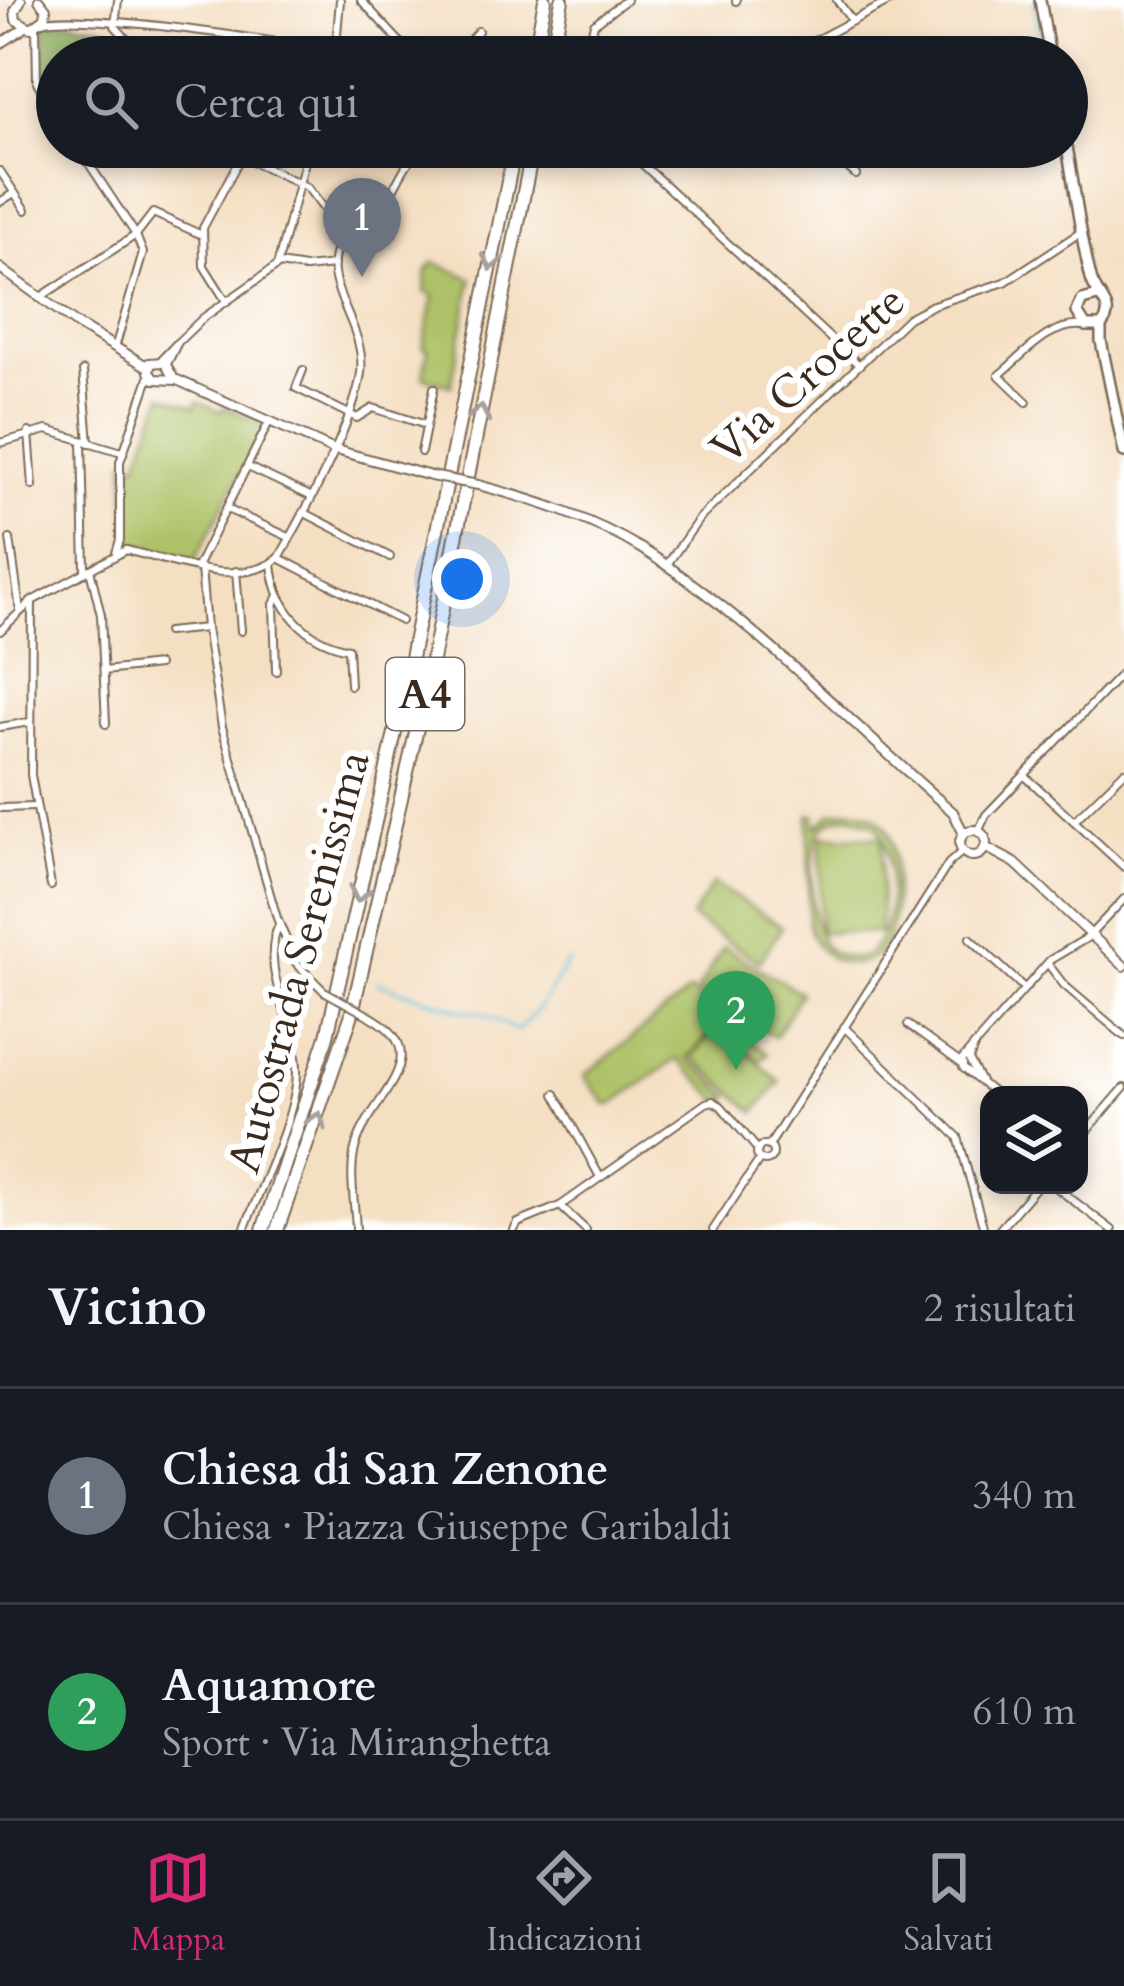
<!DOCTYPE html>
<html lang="it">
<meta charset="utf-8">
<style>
body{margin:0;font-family:Cardo,serif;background:#20242c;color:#f1f3f6}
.controls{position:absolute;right:36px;bottom:36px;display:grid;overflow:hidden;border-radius:24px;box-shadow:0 6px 18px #0003}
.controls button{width:108px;height:108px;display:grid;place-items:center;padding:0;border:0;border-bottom:3px solid #363941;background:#171b24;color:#f1f3f6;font:60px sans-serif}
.you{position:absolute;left:462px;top:579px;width:42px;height:42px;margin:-30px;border:9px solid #fff;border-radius:50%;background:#1a73e8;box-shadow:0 0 0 18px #1a73e833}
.badge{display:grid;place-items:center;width:78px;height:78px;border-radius:50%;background:#db2777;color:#fff;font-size:39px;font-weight:700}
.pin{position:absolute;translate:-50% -99px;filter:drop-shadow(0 3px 6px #0008)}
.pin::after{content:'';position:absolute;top:63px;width:42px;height:36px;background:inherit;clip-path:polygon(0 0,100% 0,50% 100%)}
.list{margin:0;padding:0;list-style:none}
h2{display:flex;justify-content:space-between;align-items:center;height:156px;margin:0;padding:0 48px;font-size:51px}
h2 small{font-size:39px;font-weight:400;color:#9ea1a6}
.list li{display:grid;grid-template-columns:78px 1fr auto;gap:36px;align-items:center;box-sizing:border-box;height:216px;padding:0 48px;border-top:3px solid #363941}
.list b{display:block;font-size:45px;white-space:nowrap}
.list p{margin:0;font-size:39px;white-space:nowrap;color:#9ea1a6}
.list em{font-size:39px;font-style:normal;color:#9ea1a6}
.icon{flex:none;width:66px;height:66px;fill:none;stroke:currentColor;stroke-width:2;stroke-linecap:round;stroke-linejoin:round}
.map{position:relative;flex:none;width:1124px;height:1230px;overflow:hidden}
.search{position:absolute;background:#171b24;box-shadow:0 6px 18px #0003;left:36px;right:36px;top:36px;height:132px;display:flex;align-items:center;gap:30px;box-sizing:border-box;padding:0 42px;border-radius:66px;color:#9ea1a6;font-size:45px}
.sheet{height:588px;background:#171b24}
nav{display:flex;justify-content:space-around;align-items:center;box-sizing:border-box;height:168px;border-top:3px solid #363941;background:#171b24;font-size:33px;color:#9ea1a6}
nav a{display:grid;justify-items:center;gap:6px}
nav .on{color:#db2777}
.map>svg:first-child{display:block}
.green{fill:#adc267;stroke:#747642;stroke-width:3;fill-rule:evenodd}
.forest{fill:#8aa85c;stroke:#62693d;stroke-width:3}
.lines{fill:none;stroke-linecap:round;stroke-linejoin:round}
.stream{stroke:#5dc0db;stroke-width:3}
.minor-casing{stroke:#7c6957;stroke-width:10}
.tertiary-casing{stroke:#7c6957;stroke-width:12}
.primary-casing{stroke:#7c6957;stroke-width:14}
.motorway-casing{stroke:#7c6957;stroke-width:16}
.minor{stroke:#fff;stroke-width:6}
.tertiary{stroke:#fff;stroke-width:8}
.primary{stroke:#fff;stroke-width:9}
.motorway{stroke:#fff;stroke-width:12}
.minor-bridge-casing{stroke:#7c6957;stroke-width:10;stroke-linecap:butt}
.tertiary-bridge-casing{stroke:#7c6957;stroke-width:12;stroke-linecap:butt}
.minor-bridge{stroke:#fff;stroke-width:6}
.tertiary-bridge{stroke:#fff;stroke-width:8}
.oneway{stroke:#a79f9a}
.labels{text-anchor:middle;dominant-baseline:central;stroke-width:12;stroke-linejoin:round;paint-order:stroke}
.shield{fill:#fff;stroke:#766a62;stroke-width:3}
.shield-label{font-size:42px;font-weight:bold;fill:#3b2a1e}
.street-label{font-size:45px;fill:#3b2a1e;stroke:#fff}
</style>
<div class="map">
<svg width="1124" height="1230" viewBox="0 0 1124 1230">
<rect width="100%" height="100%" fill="#fff"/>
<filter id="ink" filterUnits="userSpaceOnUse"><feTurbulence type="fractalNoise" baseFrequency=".00833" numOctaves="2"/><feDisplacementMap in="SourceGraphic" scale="24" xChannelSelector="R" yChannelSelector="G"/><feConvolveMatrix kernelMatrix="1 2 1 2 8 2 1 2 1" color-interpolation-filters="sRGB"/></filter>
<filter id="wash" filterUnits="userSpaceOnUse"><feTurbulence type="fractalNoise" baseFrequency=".004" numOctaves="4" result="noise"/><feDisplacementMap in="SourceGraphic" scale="48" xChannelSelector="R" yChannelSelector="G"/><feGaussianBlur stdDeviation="2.7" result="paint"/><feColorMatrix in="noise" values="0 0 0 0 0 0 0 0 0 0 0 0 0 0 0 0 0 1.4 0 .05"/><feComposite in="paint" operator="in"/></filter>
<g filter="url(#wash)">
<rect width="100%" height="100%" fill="#f4dfc2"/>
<g class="green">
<path d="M434,262L472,279L451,386L423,377L428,349L423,347L434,296L425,292L427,270Z"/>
<path d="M163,395L195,407L198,401L221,412L224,407L266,425L195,560L133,543L127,533L125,461L137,464Z"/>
<path d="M851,809C868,811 882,817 889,833C898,852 897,929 885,946C860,981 814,960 808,924L809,815H815L816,827L832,813ZM851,815L876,825C900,856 899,996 826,948C811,930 807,856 819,834C826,821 837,817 851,815Z"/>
<path d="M821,836L882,837L880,933L820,932Z"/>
<path d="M713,883L782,927L759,962L691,918Z"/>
<path d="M723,947L801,993L775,1037L697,991Z"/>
<path d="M690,991L767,1054L760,1061L718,1025L687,1058L730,1097L726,1102L740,1120L677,1059L611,1105H607L584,1076Z"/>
<path d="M718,1028L780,1082L755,1112L692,1057Z"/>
</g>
<path class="forest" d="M73,21L109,28L138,57H57V105L42,82L44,28L50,22Z"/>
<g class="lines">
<g class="stream">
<path d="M1034,0L1041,41"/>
<path d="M1078,241L1083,275"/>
<path d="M378,983L464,1011L481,1012L517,1031L539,1008L568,962"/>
</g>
</g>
</g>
<g filter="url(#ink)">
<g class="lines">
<defs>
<g id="minor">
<path d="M118,0L115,26L143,57"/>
<path d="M361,0L399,41L392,57"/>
<path d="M736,0V1"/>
<path d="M837,0L852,21"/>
<path d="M43,22C69,10 316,44 350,57"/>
<path d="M36,27L37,82L57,116"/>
<path d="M225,57L229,37"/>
<path d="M272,57L274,43"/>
<path d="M335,57L340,0"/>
<path d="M455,57L478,31"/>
<path d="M585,57L594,24L626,0"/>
<path d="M687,57L708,40L726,57"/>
<path d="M784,57L892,0"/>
<path d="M78,147L136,235L153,213L202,235"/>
<path d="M624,147L859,365"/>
<path d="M825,147L856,175"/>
<path d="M241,156L307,187L344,236"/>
<path d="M0,171L26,210"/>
<path d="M0,202L14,193"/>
<path d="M279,264L305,268L334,265"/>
<path d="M39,298L136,235L143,253L115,348"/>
<path d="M226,301L204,266L203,228L246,147"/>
<path d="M178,342L203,318L277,266L309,147"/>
<path d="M161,360L178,342L167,364"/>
<path d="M303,370L296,388L357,418L373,408L426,425"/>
<path d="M83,371L89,443"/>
<path d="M1027,402L999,375C1024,355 1049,322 1084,326"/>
<path d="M29,432L33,486"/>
<path d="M82,441L85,569"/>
<path d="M0,443L47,430L122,452"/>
<path d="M421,452L434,388"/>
<path d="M248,467L310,496"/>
<path d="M227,509L289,537"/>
<path d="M303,512L390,557"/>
<path d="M10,539L20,610"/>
<path d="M126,550C171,560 239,590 279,558C304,514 355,420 361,373C367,320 310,280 345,234C355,221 372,220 382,207C397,188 403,162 423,147"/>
<path d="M116,553L120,540V462L150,375"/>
<path d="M279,558L401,621"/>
<path d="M272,564C276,609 303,639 348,649L350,685"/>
<path d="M666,566L699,519L908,318L933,305L1005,282L1081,232"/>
<path d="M197,567L269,422"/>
<path d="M201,568L206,628L222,727L277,918L296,963L324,991"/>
<path d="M90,569L101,615L106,724"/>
<path d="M236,571L241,631"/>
<path d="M32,601L31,775L51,886"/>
<path d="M0,631L32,601L126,550"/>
<path d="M167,632L206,628"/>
<path d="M104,671L158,665"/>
<path d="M276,671L274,604L278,597"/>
<path d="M0,727L30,722"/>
<path d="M1025,776L1124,867"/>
<path d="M0,808L35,807"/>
<path d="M1074,821L1124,772"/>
<path d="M978,832L986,815L1124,671"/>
<path d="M970,938L1023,987"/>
<path d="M1048,964L1064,985L1124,1036"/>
<path d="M908,1025L963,1065"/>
<path d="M844,1027L958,1137L984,1230"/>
<path d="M974,1046L1050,960L1087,938L1124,899"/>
<path d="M981,1082L969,1060L974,1046L962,1060L963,1068L996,1095"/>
<path d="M555,1094L600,1177"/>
<path d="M1079,1140L1124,1088"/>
<circle cx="765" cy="1153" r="8"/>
<path d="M769,1146L949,863L963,851"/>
<path d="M1053,1185L1112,1230"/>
<path d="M560,1206L586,1230"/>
<path d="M244,1230C260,1189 298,1112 297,1070C297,1025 258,968 279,925"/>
<path d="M356,1230C355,1203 348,1171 356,1145C371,1095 444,1053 364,1013"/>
<path d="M514,1230L518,1223L560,1206L706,1103L713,1101L721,1106L758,1150"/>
<path d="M713,1230L760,1159"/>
<path d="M999,1230L1038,1185"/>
</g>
<g id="tertiary">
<path d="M21,0L15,11L16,20L31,28L45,18L46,9L39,0"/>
<path d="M0,44L23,29"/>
<path d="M0,268L78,325L148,367"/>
<path d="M149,363L164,362L172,375"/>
<path d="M151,363L149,372L154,379L177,380L332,449L431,476"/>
<path d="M478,485C535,500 591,518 642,549C756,621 851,725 953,812L964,834"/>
<circle cx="973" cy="843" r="13"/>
<path d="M985,847L1015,863L1124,966"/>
</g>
<g id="primary">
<path d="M1040,0L1050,57"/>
<path d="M1067,147C1075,190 1080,235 1091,278C1096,298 1118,307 1101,326V341L1124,452"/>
<path d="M1098,296L1082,300L1077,312L1086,326H1101"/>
</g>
<g id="motorway">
<path d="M534,57L545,0"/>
<path d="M551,57L562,0"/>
<path d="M263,1230L327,1036L403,697L515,147"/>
<path d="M277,1230L351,1017L428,680L533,147"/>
</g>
</defs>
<use href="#minor" class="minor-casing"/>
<use href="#tertiary" class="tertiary-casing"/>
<use href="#primary" class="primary-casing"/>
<use href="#motorway" class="motorway-casing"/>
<use href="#minor" class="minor"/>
<use href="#tertiary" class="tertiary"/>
<use href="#primary" class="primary"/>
<use href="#motorway" class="motorway"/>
<defs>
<path id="minor-bridge" d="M324,991L364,1013"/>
<path id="tertiary-bridge" d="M431,476L478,485"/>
</defs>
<use href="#minor-bridge" class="minor-bridge-casing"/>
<use href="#tertiary-bridge" class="tertiary-bridge-casing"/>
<use href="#minor-bridge" class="minor-bridge"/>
<use href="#tertiary-bridge" class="tertiary-bridge"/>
</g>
<defs><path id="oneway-chevron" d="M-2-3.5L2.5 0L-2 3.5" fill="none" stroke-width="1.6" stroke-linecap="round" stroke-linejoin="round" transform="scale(3)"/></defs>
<g class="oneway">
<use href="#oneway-chevron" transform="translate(492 262) rotate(101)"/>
<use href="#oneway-chevron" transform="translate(480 413) rotate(-79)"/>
<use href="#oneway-chevron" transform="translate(359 894) rotate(103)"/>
<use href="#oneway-chevron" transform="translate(317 1120) rotate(-72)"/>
</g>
</g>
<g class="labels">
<rect class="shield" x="386" y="658" width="78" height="72" rx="9"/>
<g class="shield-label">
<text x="425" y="694">A4</text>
</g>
<g class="street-label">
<text transform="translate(808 375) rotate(-42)">Via Crocette</text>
<text transform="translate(299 962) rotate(-75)">Autostrada Serenissima</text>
</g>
</g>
</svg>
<div class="controls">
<button><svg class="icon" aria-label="layers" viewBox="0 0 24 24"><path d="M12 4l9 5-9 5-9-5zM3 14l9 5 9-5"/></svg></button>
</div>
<div class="you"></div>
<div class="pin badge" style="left:362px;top:277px;background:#6b7280">1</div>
<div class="pin badge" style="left:736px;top:1070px;background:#2e9e5b">2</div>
<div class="search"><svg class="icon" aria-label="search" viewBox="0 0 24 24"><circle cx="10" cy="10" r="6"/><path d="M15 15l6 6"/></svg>Cerca qui</div>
</div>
<section class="sheet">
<h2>Vicino<small>2 risultati</small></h2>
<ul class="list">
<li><span class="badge" style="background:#6b7280">1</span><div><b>Chiesa di San Zenone</b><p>Chiesa · Piazza Giuseppe Garibaldi</p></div><em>340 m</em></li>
<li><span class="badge" style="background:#2e9e5b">2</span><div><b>Aquamore</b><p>Sport · Via Miranghetta</p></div><em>610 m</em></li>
</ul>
</section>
<nav>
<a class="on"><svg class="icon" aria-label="map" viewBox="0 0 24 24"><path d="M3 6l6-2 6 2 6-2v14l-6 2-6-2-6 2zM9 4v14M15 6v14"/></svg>Mappa</a>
<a><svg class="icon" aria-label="directions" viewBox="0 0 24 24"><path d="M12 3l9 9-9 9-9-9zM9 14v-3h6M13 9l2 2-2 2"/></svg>Indicazioni</a>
<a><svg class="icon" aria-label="saved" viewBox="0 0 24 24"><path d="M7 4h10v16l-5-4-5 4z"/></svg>Salvati</a>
</nav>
